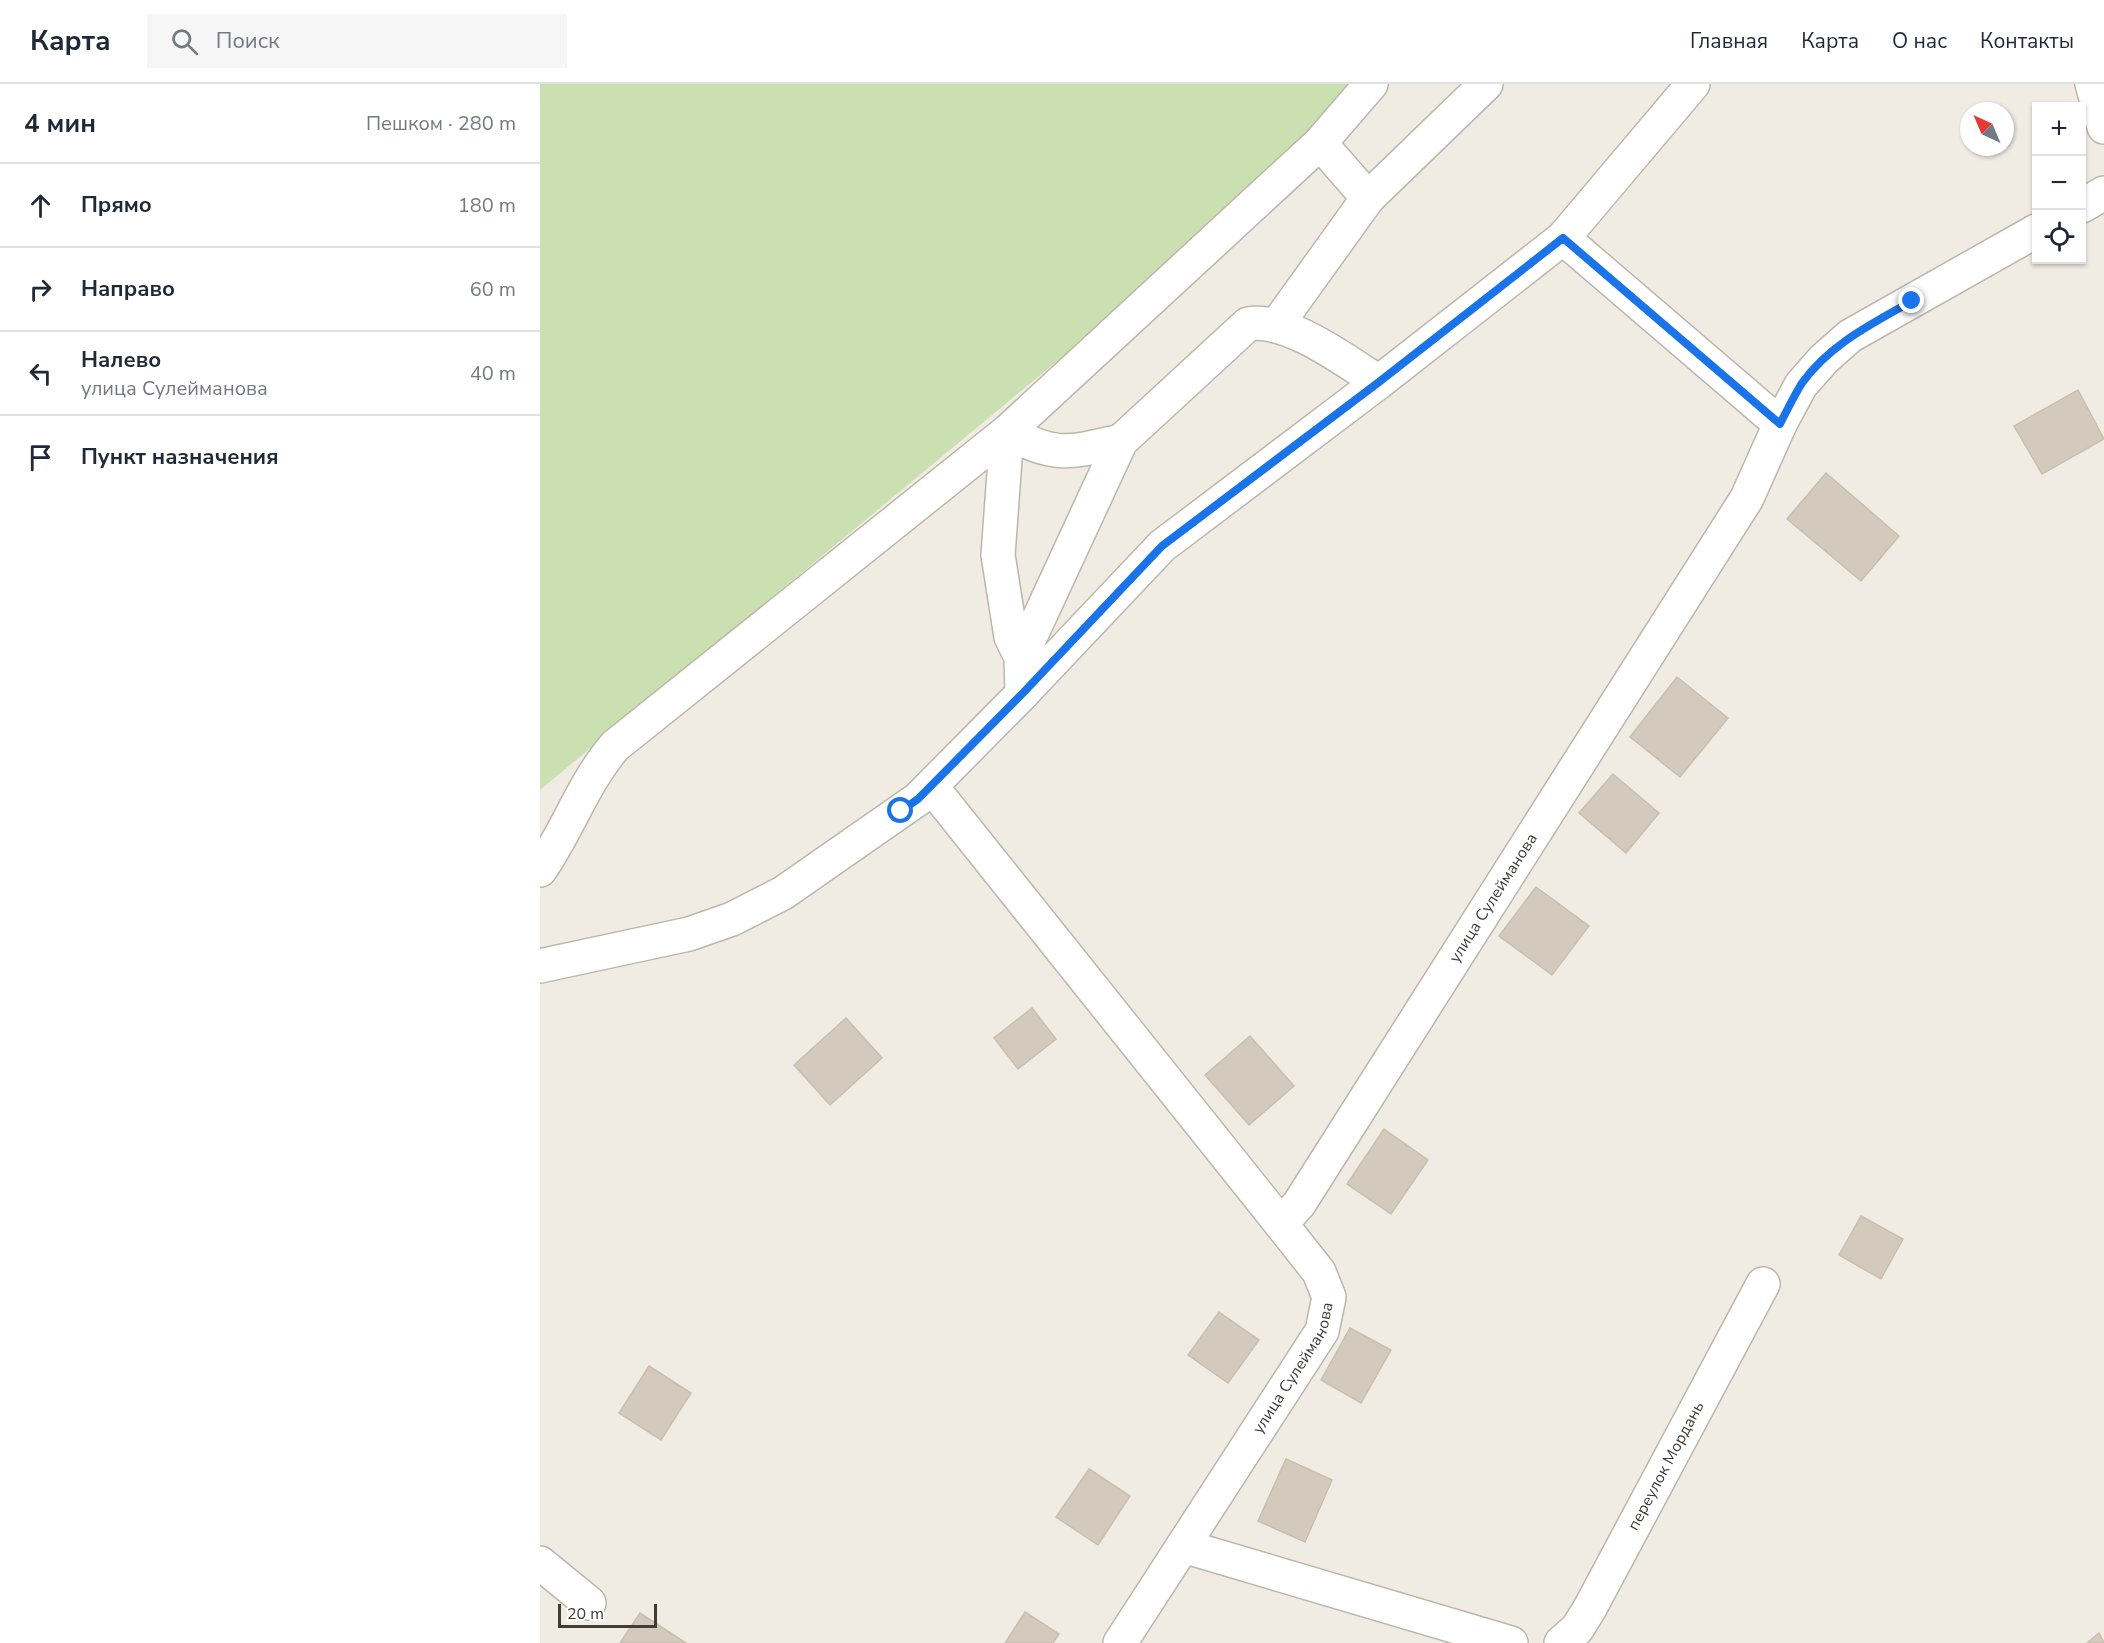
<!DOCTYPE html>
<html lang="ru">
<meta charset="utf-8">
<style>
body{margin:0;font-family:"Nunito Sans",sans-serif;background:#f6f6f7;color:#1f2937}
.controls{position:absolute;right:18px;top:18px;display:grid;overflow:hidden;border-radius:0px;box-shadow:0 2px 4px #0004}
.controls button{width:54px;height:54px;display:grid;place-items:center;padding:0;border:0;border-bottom:2px solid #e0e1e3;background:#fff;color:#1f2937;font:30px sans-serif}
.compass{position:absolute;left:1420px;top:18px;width:54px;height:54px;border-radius:50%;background:#fff;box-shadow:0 2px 4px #0004;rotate:316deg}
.scale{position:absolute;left:18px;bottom:15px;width:99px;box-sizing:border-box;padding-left:6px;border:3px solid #413c34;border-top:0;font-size:16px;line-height:21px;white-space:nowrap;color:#413c34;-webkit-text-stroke:4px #fff;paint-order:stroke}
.stop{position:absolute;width:18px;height:18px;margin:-14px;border:4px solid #1a73e8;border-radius:50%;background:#fff}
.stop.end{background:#1a73e8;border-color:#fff;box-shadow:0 2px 6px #0008}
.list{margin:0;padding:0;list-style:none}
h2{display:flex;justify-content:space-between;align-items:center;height:78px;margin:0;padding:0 24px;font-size:26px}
h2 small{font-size:20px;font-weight:400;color:#747a83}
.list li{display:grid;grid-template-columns:39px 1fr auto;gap:18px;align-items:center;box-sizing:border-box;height:84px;padding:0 24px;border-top:2px solid #e0e1e3}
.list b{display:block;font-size:22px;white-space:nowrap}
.list p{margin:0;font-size:20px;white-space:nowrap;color:#747a83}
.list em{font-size:20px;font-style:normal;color:#747a83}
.icon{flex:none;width:33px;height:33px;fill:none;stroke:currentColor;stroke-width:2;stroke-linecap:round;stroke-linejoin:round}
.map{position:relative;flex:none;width:1564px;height:1559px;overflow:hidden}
header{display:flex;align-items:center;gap:36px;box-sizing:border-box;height:84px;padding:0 30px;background:#fff;border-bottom:2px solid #e0e1e3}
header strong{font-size:28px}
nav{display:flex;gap:33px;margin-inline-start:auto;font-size:21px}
.search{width:420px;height:54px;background:#f6f6f7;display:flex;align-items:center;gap:15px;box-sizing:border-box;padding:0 21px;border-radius:0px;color:#747a83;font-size:22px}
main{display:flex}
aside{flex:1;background:#fff}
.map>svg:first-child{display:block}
.green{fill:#cbe0b0}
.building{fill:#d3cabd;stroke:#cabfae;stroke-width:1.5}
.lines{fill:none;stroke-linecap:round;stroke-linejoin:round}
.street-casing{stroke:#bdb6aa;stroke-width:36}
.street{stroke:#fff;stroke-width:33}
.route{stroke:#1a73e8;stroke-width:8}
.labels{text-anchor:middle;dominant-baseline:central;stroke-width:5;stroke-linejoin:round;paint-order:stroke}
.street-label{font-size:16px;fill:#413c34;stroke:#fff}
</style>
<header>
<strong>Карта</strong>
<div class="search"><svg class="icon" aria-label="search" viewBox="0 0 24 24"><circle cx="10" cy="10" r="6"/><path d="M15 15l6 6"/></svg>Поиск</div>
<nav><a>Главная</a><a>Карта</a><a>О нас</a><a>Контакты</a></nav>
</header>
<main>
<aside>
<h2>4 мин<small>Пешком · 280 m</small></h2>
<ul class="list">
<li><svg class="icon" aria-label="ahead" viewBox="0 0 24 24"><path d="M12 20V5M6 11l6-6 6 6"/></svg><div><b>Прямо</b></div><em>180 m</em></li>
<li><svg class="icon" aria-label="right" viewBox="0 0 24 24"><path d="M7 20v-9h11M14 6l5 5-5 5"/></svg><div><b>Направо</b></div><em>60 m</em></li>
<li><svg class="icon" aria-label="left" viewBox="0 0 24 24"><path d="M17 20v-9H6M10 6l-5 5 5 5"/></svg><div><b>Налево</b><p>улица Сулейманова</p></div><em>40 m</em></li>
<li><svg class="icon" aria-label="arrive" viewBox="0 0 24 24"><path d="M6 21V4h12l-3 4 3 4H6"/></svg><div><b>Пункт назначения</b></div></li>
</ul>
</aside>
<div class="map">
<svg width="1564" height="1559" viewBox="0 0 1564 1559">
<rect width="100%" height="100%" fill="#f0ece4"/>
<path class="green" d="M0,0H814L780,59L0,706Z"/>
<g class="building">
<path d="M1538,306L1564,355L1502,390L1474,342Z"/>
<path d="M1286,389L1359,452L1321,497L1247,435Z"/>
<path d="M1137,593L1188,634L1140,693L1090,653Z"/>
<path d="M1073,690L1119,729L1086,769L1039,729Z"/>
<path d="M996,803L1049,842L1012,891L959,852Z"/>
<path d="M492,924L516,955L478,985L454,954Z"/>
<path d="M306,934L342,974L290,1021L254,981Z"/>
<path d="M710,952L754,1002L709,1041L665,991Z"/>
<path d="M844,1045L888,1076L851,1130L807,1100Z"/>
<path d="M1321,1132L1363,1155L1341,1195L1299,1171Z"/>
<path d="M679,1228L719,1256L688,1299L648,1271Z"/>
<path d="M810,1244L851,1266L821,1319L781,1296Z"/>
<path d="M109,1282L151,1309L121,1356L79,1329Z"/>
<path d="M746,1375L792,1396L765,1458L718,1437Z"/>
<path d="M549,1385L590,1412L558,1461L516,1433Z"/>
<path d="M485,1528L519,1550L513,1559H465Z"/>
<path d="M100,1529L146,1559H80Z"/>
<path d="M1559,1549L1564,1559H1547Z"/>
</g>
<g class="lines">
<defs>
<g id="street">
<path d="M1552,0L1564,43"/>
<path d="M780,59L831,0"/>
<path d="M828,114L946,0"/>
<path d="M1542,122L1564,109"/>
<path d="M1023,154L1240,340"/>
<path d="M839,298L1023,154L1153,0"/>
<path d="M482,610L622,462L839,298C805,277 748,233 708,240L581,357"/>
<path d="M391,702L741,1140"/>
<path d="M0,786C28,746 43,699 75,662L467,348L780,59L828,114L736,242"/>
<path d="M0,882L149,850L192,835L243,809L378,715L482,610L481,573L471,553L458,471L467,348C517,374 528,369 581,357L481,573"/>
<path d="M643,1462L971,1559"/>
<path d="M0,1479L49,1519"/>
<path id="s1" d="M580,1559L782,1247L789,1213L779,1188L741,1140L759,1120L1207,414L1240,340L1261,301L1284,275L1310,252L1496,147"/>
<path id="s2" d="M1021,1559L1037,1545L1050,1524L1223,1200"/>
</g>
</defs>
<use href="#street" class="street-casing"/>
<use href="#street" class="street"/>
</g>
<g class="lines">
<path class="route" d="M361,727L378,715L482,610L622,462L839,298L1023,154L1240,340C1247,326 1254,312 1262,299C1290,260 1332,240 1372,217"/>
</g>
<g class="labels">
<g class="street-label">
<text stroke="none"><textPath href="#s1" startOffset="884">улица Сулейманова</textPath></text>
<text stroke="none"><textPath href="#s1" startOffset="326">улица Сулейманова</textPath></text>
<text stroke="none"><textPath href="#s2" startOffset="207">переулок Мордань</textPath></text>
</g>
</g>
</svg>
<div class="controls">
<button>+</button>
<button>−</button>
<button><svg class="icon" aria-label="locate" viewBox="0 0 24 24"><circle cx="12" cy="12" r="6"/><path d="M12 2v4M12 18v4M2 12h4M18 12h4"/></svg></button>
</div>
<svg class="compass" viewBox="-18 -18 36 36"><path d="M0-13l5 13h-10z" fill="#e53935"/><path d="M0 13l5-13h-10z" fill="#747a83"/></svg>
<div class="scale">20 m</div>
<div class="stop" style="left:361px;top:727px"></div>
<div class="stop end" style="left:1372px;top:217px"></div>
</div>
</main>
